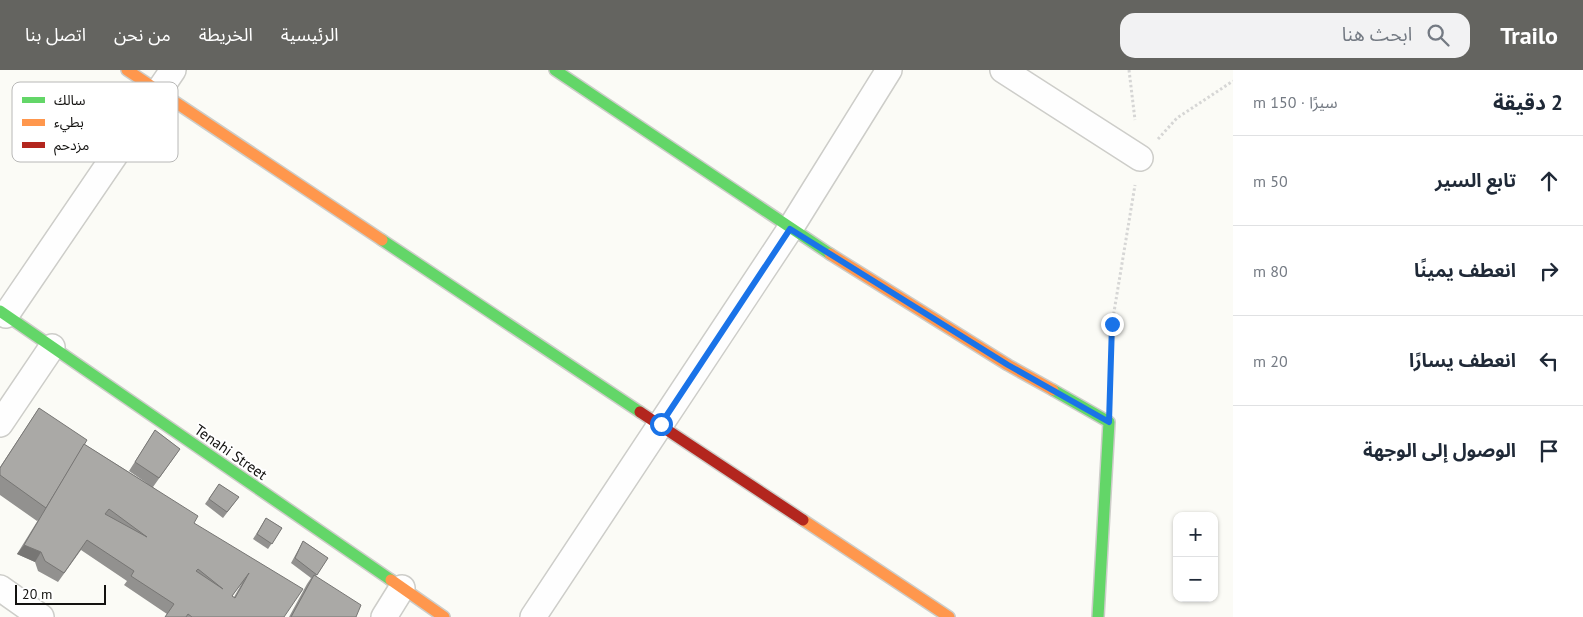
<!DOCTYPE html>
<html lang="ar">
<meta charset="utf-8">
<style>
body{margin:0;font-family:"PT Sans","Noto Sans Arabic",sans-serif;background:#f2f2f3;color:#1f2937;direction:rtl}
.controls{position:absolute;right:15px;bottom:15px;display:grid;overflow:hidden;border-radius:10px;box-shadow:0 1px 4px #0004}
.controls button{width:45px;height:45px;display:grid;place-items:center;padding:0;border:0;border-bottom:1px solid #e0e1e3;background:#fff;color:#1f2937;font:25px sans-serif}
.scale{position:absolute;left:15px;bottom:12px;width:91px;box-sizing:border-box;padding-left:5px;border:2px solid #131210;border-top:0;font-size:14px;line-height:18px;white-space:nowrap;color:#131210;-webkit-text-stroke:4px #fff;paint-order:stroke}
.stop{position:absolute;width:15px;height:15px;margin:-11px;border:4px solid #1a73e8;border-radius:50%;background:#fff}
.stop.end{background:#1a73e8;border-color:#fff;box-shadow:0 1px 5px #0008}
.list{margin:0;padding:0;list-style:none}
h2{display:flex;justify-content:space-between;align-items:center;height:65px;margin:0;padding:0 20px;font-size:21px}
h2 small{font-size:16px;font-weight:400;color:#747a83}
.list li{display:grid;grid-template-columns:32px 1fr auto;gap:15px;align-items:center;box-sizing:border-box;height:90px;padding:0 20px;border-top:1px solid #e0e1e3}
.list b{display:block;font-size:19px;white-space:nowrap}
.list em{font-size:16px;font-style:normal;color:#747a83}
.icon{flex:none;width:28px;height:28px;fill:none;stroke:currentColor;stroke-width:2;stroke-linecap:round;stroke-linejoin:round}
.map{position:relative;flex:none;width:1233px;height:547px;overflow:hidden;direction:ltr}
header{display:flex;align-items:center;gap:30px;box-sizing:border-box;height:70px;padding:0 25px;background:#646460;color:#fff}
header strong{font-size:24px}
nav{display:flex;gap:28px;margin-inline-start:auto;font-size:18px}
.search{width:350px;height:45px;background:#f2f2f3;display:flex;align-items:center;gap:12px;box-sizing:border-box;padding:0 18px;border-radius:15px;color:#747a83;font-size:19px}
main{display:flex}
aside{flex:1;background:#fff}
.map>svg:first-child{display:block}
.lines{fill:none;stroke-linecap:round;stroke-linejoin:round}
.street-casing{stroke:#cdcdc9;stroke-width:28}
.fast-casing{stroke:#cdcdc9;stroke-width:14}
.slow-casing{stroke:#cdcdc9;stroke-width:14}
.jam-casing{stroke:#cdcdc9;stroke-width:14}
.path{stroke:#d6d6d5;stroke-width:3;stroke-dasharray:2.5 2.5;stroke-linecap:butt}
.street{stroke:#fefefe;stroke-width:25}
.fast{stroke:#63d668;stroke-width:11}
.slow{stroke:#ff974d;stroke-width:11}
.jam{stroke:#b3261e;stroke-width:11}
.wall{fill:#92918f;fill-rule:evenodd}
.shaded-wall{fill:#777674}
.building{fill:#aaa9a6;stroke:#777674;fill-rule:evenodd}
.route{stroke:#1a73e8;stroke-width:6}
.labels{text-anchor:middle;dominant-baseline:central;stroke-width:4;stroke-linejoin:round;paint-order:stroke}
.street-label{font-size:15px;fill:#131210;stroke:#fff}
.key{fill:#fff;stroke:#b8b8b7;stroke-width:1}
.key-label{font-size:14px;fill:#131210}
</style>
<header>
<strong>Trailo</strong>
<div class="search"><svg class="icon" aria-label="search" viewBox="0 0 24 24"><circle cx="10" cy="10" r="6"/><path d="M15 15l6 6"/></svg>ابحث هنا</div>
<nav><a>الرئيسية</a><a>الخريطة</a><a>من نحن</a><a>اتصل بنا</a></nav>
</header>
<main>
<aside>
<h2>2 دقيقة<small>سيرًا · 150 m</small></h2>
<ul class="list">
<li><svg class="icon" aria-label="ahead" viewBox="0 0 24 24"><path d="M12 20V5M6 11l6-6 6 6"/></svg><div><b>تابع السير</b></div><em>50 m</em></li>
<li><svg class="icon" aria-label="right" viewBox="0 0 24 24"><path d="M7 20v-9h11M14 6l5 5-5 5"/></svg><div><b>انعطف يمينًا</b></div><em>80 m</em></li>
<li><svg class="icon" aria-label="left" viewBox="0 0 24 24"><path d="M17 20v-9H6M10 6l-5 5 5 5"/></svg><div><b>انعطف يسارًا</b></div><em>20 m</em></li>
<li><svg class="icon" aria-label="arrive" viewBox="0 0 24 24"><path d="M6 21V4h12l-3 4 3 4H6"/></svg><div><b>الوصول إلى الوجهة</b></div></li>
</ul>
</aside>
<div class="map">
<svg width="1233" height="547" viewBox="0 0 1233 547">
<rect width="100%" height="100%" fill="#fbfbf6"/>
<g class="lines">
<defs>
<g id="street">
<path d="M1003,0L1140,88"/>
<path d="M6,245L173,0"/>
<path d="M0,354L52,277"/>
<path d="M0,518L41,547"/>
<path d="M384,547L402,518"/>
<path d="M533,547L790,159L889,0"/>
</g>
<g id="fast">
<path d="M555,0L830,184"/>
<path d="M382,170L640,342"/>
<path d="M0,241L391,510"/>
<path d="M1053,320L1109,352L1098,547"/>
</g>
<g id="slow">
<path d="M127,0L382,170"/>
<path d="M830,184L1008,295L1053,320"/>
<path d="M803,450L949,547"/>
<path d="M391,510L444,547"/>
</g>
<path id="jam" d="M640,342L803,450"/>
</defs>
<use href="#street" class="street-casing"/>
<use href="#fast" class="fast-casing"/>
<use href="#slow" class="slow-casing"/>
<use href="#jam" class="jam-casing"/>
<g class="path">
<path d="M1129,0L1135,50"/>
<path d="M1158,69L1177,48L1233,11"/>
<path d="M1110,319L1112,254L1135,115"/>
</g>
<use href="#street" class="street"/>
<use href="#fast" class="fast"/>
<use href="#slow" class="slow"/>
<use href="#jam" class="jam"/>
</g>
<g class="wall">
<path d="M39,338L84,374L148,414L129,401L155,360L180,379L153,417L194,453L284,547H165L167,544L124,515L127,511L81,480L58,512L38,501L35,492L17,484L38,450L37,451L0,425V397ZM242,513L234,527L232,526Z"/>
<path d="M219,414L239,427L223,448L205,434Z"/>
<path d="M266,448L282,458L268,479L253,469Z"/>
<path d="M303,471L328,488L316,506L356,547H289L307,514L311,508L291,493Z"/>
</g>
<path class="shaded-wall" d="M24,475L41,482L35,492L17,484Z"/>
<g class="building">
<path d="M39,338L87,370L46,438L0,405V398Z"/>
<path d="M155,360L180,379L159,408L135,392Z"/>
<path d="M84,374L198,446L194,453L303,519L284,547H192L188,544L186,547H165L174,534L131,506L134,501L87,470L64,503L45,491L41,482L24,475ZM109,439L147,467L105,444ZM198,499L223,519L196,501ZM249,503L235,528L232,526Z"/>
<path d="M219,414L239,427L227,442L209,429Z"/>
<path d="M266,448L282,458L272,474L257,464Z"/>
<path d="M303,471L328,488L317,505L295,488Z"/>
<path d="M314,505L361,535L356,547H291Z"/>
</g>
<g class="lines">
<path class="route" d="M661,354L790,159L1008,295L1109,352L1112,254"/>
</g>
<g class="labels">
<g class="street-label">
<text transform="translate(231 382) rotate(35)">Tenahi Street</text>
</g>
</g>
<rect x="12" y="12" width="166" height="80" rx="8" class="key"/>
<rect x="22" y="27" width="23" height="6" fill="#63d668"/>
<rect x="22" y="49" width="23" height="7" fill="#ff974d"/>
<rect x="22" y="72" width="23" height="6" fill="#b3261e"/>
<g class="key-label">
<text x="54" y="35">سالك</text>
<text x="54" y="57">بطيء</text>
<text x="54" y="80">مزدحم</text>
</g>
</svg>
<div class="controls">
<button>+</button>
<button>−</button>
</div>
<div class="scale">20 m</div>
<div class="stop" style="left:661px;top:354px"></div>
<div class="stop end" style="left:1112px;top:254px"></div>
</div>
</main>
